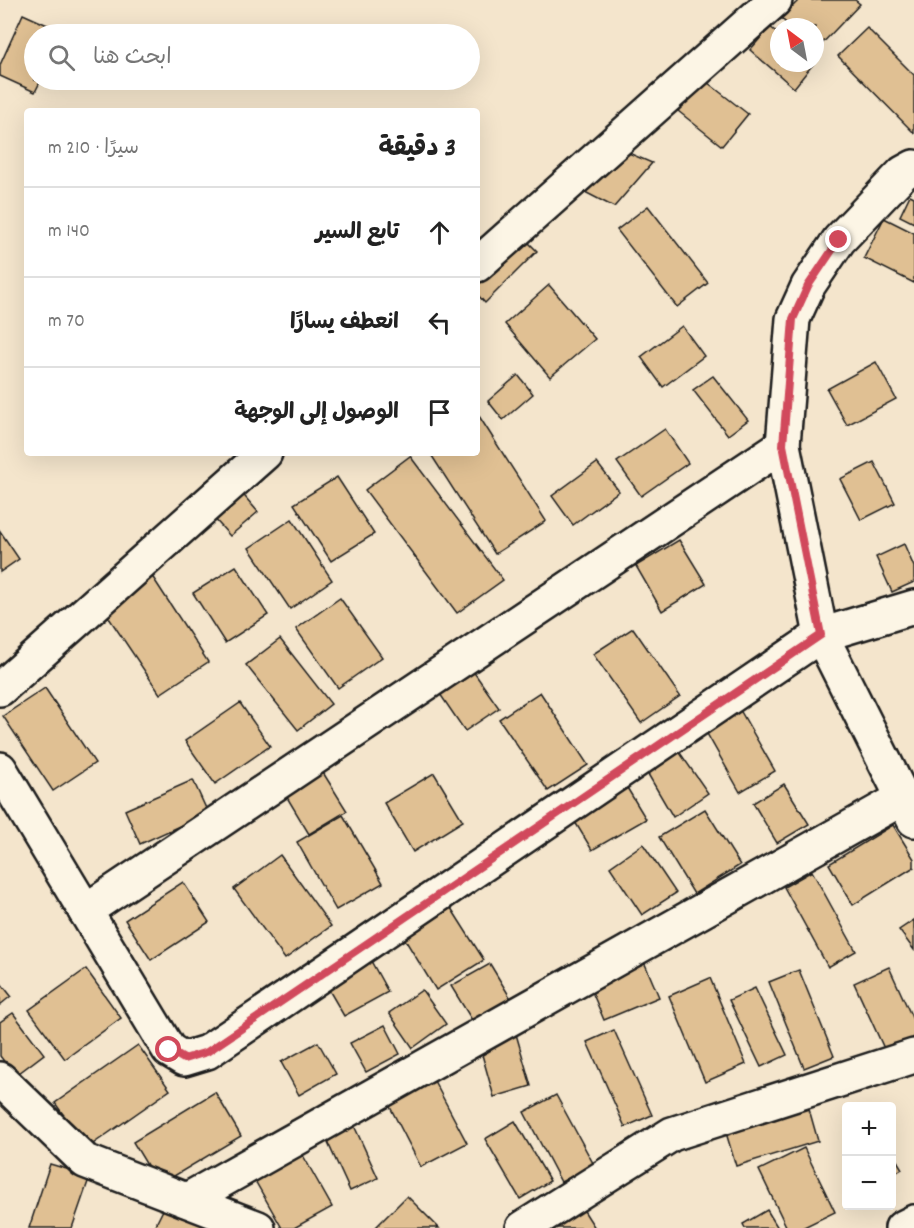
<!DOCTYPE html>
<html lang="ar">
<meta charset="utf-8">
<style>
body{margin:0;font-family:Dekko,"Playpen Sans Arabic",sans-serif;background:#f2f2f2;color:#222;direction:rtl}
.controls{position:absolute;right:18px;bottom:18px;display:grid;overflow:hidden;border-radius:6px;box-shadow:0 6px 24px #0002}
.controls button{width:54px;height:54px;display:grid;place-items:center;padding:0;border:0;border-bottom:2px solid #e0e0e0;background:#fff;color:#222;font:30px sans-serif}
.compass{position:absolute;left:770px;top:18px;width:54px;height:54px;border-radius:50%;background:#fff;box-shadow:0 6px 24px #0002;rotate:328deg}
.stop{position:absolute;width:18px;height:18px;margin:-14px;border:4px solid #d1495b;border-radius:50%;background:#fff}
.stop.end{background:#d1495b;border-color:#fff;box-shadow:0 2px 6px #0008}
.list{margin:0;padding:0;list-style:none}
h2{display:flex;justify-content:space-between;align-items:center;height:78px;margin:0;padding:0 24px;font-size:26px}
h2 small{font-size:20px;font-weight:400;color:#767676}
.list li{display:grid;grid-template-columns:39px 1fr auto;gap:18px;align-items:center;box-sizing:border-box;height:90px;padding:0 24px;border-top:2px solid #e0e0e0}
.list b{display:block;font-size:22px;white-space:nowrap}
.list em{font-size:20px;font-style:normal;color:#767676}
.icon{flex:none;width:33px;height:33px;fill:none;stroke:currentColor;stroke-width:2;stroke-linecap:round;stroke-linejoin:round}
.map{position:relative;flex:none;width:914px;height:1228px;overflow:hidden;direction:ltr}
.search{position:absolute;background:#fff;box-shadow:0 6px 24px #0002;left:24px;top:24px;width:456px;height:66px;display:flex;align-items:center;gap:15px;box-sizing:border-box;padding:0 21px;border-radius:33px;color:#767676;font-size:22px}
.panel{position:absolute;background:#fff;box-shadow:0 6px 24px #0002;left:24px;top:108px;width:456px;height:348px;border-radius:6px;direction:rtl}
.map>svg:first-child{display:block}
.building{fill:#e0c093;stroke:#1c1c1c;stroke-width:1.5}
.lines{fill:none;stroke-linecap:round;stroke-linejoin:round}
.street-casing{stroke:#1c1c1c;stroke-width:38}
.street{stroke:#fcf5e5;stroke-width:33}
.route{stroke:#d1495b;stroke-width:8}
</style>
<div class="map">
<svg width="914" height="1228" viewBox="0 0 914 1228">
<rect width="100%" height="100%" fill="#f4e5cc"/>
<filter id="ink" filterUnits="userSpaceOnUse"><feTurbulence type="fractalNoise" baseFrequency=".0167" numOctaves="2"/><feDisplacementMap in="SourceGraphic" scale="12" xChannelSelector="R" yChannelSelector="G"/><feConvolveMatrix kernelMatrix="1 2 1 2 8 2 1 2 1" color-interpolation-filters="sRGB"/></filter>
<g filter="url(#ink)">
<g class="building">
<path d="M799,0H855L860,4L815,51V27H790L781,18Z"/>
<path d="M23,14L63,32L61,34H34V80H41L35,92L0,76V65Z"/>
<path d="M770,27L779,34V63H814L794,88L750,50Z"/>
<path d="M867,28L914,75V133L838,56Z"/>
<path d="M703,79L748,114L722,146L678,111Z"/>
<path d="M617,148L652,163L614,207L581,190Z"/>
<path d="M910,195L914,197V223L900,216Z"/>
<path d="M648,206L708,283L677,307L617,230Z"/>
<path d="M884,218L914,233V283L864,258Z"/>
<path d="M522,236L537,251L485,303L477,294V282Z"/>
<path d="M549,285L595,339L550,377L505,324Z"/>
<path d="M682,326L704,356L663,387L641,357Z"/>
<path d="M876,362L896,399L847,425L827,389Z"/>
<path d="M518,375L533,394L503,420L488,401Z"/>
<path d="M713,376L748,420L728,435L693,390Z"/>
<path d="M477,413L546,521L495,554L430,453H477Z"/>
<path d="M665,429L688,463L641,496L617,462Z"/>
<path d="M410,456L503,580L457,613L365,490Z"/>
<path d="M874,462L895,503L861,520L840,479Z"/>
<path d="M597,463L619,491L573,525L552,496Z"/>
<path d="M337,477L374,534L331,561L294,504Z"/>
<path d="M240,491L258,512L230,536L212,516Z"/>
<path d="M292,519L332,580L290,609L249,548Z"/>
<path d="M0,531L19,559L0,572Z"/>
<path d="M679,540L706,584L662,611L636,566Z"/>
<path d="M904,544L914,567V582L892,592L876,557Z"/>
<path d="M236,566L268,615L225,643L193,593Z"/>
<path d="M150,573L208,662L160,694L101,606Z"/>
<path d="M340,598L382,657L338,688L296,629Z"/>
<path d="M633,628L680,696L641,723L593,654Z"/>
<path d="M280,639L331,704L298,730L246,665Z"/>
<path d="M473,671L499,708L465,731L440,694Z"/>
<path d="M45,688L95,763L53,791L3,716Z"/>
<path d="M540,692L588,765L548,791L499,719Z"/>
<path d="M240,703L270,746L215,784L185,741Z"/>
<path d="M736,703L775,771L740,792L701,723Z"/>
<path d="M678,750L708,793L673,817L645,769Z"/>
<path d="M322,771L347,811L309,834L285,794Z"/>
<path d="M434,773L463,821L413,852L384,803Z"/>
<path d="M193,780L208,813L140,844L125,810Z"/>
<path d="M784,784L809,824L777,843L753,803Z"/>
<path d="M626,786L646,819L592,850L572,817Z"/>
<path d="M705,809L740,865L694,894L659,837Z"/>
<path d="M343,815L383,883L336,910L297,842Z"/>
<path d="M893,825L914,859V867L853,905L829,864Z"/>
<path d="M643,844L676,893L642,915L610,867Z"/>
<path d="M280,855L331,926L285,959L234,889Z"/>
<path d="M812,871L856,951L828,967L784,887Z"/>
<path d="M183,882L209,922L151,960L125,920Z"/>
<path d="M451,908L484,960L436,990L404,938Z"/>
<path d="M914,920V950L899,930Z"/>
<path d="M371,961L388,992L344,1016L326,985Z"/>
<path d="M490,964L513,1002L475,1025L451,986Z"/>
<path d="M645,964L659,997L604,1020L590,987Z"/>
<path d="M889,967L914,1022V1043L887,1055L854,983Z"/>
<path d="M86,969L121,1018L65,1059L29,1010Z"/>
<path d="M799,970L834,1056L804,1068L769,982Z"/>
<path d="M710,978L746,1064L705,1082L669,996Z"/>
<path d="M0,982L11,996L0,1005Z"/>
<path d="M755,988L787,1055L761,1067L729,1000Z"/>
<path d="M422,990L446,1024L413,1048L389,1013Z"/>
<path d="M13,1013L44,1054L15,1076L0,1056V1022Z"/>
<path d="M385,1025L400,1054L366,1072L350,1043Z"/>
<path d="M614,1030L652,1115L625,1127L587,1042Z"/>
<path d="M516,1034L531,1086L494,1097L479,1044Z"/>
<path d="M318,1042L336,1074L299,1095L281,1062Z"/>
<path d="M138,1045L170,1090L87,1148L55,1103Z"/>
<path d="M432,1077L467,1143L421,1167L387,1101Z"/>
<path d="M215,1092L241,1136L159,1185L133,1142Z"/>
<path d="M556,1095L594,1165L561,1182L524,1112Z"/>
<path d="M807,1102L818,1141L736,1166L724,1126Z"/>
<path d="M351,1119L378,1178L350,1191L323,1132Z"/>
<path d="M515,1121L550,1181L520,1199L485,1139Z"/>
<path d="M296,1143L332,1207L294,1228H282L249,1170Z"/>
<path d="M804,1148L835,1212L802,1228H787L759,1170Z"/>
<path d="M892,1152L902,1169L892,1175Z"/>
<path d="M50,1164L90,1176L72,1228H29Z"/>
<path d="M407,1196L439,1228H375Z"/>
<path d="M165,1206L204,1225L203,1228H154Z"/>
<path d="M581,1206L595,1228H546Z"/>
<path d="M767,1210L778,1228H745L743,1224Z"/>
</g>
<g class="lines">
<defs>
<g id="street">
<path d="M914,167L903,173L839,240L808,286L793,319L783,445L821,635L914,820"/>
<path d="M477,265L775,0"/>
<path d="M0,689L265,453"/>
<path d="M0,769L169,1050L184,1059L207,1052L821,635L914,607"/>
<path d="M85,911L783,445"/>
<path d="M0,1079L85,1161L258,1228"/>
<path d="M187,1200L901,799"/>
<path d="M523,1228L672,1134L914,1056"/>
<path d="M902,1228L914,1222"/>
</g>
</defs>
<use href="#street" class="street-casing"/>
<use href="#street" class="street"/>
</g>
</g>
<g class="lines" filter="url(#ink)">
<path class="route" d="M169,1050L184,1059L207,1052L821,635L783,445L793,319L808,286L839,240"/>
</g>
</svg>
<div class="controls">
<button>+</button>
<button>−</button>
</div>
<svg class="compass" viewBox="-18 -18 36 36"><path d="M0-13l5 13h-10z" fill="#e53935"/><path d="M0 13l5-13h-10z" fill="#767676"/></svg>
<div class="stop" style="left:169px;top:1050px"></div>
<div class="stop end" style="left:839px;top:240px"></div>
<div class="search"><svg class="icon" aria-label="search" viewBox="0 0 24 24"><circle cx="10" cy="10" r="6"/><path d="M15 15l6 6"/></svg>ابحث هنا</div>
<section class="panel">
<h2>3 دقيقة<small>سيرًا · 210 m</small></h2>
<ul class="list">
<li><svg class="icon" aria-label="ahead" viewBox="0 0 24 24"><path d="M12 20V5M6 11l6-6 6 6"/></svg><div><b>تابع السير</b></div><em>140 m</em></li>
<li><svg class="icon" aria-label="left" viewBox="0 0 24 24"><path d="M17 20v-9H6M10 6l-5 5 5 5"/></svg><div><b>انعطف يسارًا</b></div><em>70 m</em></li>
<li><svg class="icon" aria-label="arrive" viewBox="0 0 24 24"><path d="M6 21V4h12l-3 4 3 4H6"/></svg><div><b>الوصول إلى الوجهة</b></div></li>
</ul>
</section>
</div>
